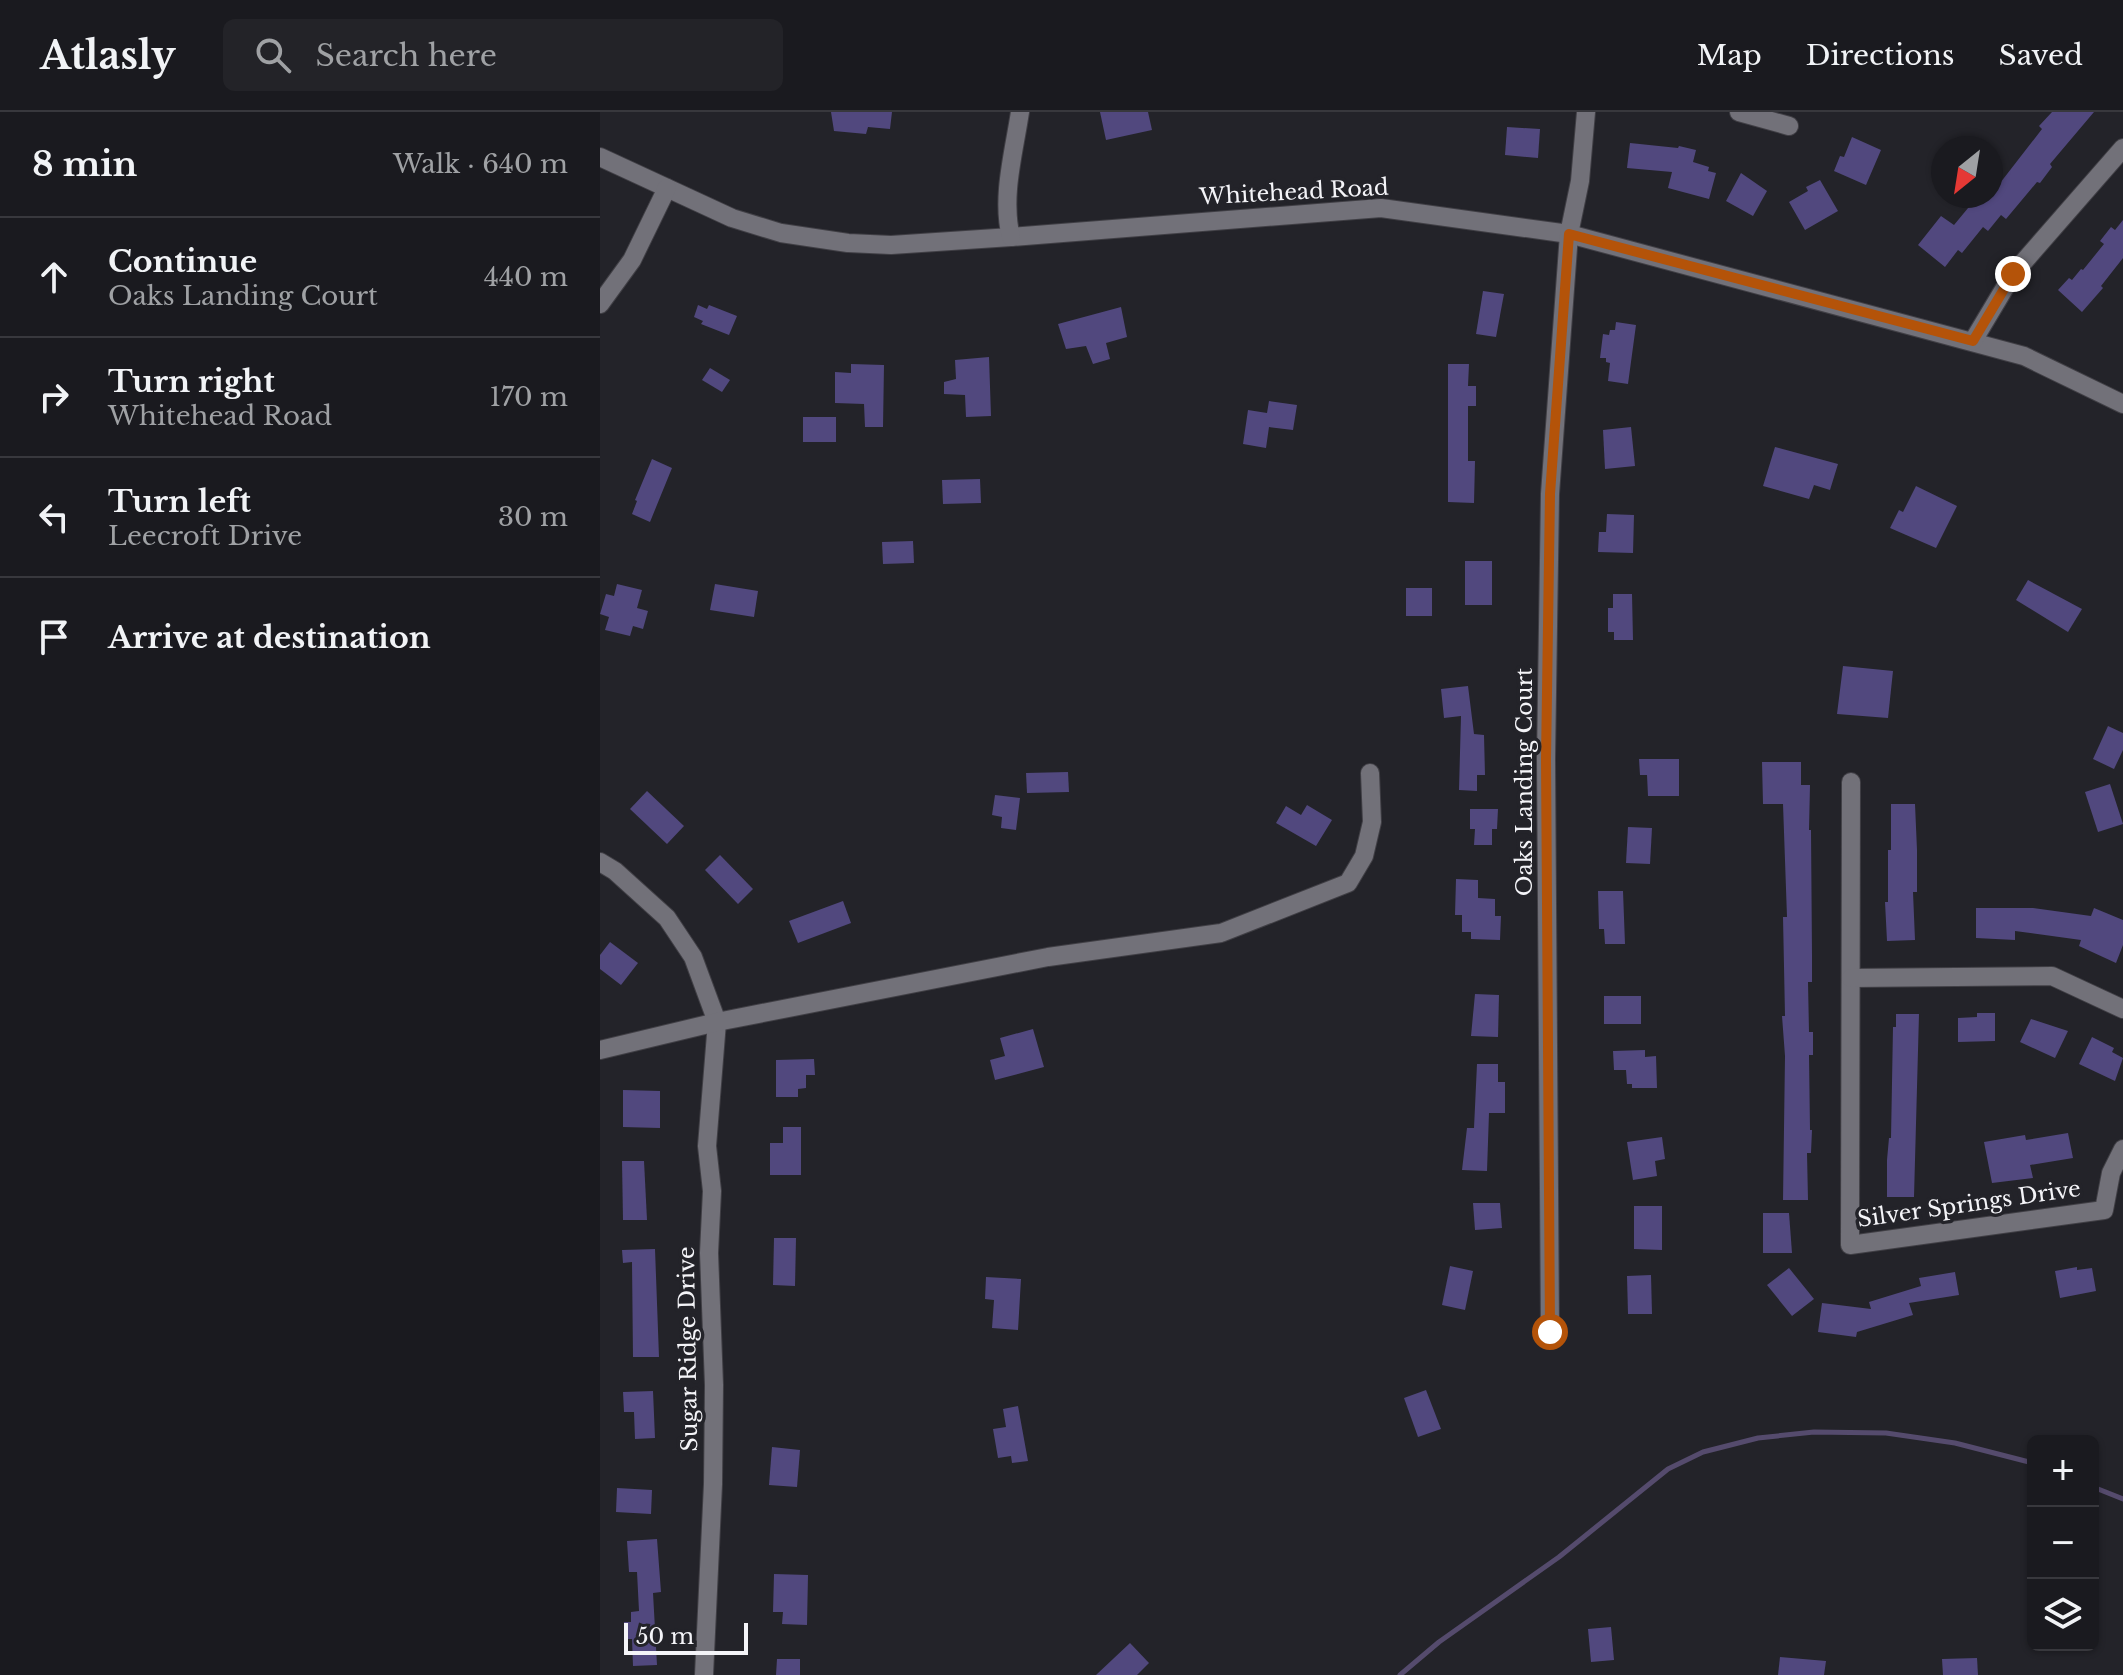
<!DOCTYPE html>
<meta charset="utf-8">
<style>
body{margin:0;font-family:"Libre Baskerville",serif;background:#232328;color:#f1f3f6}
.controls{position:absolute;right:24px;bottom:24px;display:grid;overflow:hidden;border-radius:12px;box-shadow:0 2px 6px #0004}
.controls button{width:72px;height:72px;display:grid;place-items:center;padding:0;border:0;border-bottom:2px solid #38383d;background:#1a1a1f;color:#f1f3f6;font:40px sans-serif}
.compass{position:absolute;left:1331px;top:24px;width:72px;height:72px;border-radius:50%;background:#1a1a1f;box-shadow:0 2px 6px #0004;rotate:210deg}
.scale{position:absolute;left:24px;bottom:20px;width:124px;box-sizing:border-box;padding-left:8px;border:4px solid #f4f4f8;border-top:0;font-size:22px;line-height:28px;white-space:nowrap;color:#f4f4f8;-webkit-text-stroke:6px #232329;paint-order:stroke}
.stop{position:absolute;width:24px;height:24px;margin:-18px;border:6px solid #b45309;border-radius:50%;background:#fff}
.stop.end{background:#b45309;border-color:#fff;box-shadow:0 2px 8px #0008}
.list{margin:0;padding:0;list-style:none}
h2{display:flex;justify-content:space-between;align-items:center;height:104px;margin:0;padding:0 32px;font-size:34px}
h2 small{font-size:26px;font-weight:400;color:#9fa1a4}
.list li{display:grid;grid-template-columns:52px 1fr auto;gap:24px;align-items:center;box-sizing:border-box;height:120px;padding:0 32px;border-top:2px solid #38383d}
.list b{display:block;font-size:30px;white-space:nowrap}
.list p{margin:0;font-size:26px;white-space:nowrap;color:#9fa1a4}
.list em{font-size:26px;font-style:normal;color:#9fa1a4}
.icon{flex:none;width:44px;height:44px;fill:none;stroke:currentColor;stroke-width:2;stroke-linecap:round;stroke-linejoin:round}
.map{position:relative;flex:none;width:1523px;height:1563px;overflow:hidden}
header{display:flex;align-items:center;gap:48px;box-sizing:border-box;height:112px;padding:0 40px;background:#1a1a1f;border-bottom:2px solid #38383d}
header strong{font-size:38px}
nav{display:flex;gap:44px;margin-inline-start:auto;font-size:28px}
.search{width:560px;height:72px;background:#232328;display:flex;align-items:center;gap:20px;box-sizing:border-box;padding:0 28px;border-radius:12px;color:#9fa1a4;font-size:30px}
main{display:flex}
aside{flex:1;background:#1a1a1f}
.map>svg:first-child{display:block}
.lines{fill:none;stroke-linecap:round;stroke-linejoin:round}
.stream{stroke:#554b6d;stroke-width:5}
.building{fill:#51487e}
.minor-casing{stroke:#403f45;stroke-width:20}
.minor{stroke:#727179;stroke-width:18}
.route{stroke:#b45309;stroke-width:10}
.labels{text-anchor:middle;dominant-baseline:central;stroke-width:7;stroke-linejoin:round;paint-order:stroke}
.street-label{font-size:22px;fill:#f4f4f8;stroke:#232329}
</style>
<header>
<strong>Atlasly</strong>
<div class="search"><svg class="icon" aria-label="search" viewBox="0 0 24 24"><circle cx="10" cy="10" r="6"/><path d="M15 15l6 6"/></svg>Search here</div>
<nav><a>Map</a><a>Directions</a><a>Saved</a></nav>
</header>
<main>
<aside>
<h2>8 min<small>Walk · 640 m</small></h2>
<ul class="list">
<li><svg class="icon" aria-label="ahead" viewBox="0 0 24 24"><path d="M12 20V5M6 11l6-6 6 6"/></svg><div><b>Continue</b><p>Oaks Landing Court</p></div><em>440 m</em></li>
<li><svg class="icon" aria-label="right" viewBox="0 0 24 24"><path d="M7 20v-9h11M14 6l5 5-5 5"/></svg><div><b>Turn right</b><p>Whitehead Road</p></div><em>170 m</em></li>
<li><svg class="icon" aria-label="left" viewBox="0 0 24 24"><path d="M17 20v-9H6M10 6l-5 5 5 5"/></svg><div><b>Turn left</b><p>Leecroft Drive</p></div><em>30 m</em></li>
<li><svg class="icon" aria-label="arrive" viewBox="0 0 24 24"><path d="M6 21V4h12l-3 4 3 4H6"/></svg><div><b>Arrive at destination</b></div></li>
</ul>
</aside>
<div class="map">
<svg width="1523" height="1563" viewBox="0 0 1523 1563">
<rect width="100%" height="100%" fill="#232329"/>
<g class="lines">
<g class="stream">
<path d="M1493,1375L1523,1387"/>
<path d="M800,1563L839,1530L959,1445L1068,1357L1103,1340L1158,1326L1214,1320L1286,1321L1355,1331L1433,1351"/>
</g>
</g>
<g class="building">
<path d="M231,0H292L290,17L268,15L266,22L234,19Z"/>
<path d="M500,0H548L552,18L506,28Z"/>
<path d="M1452,0H1494L1450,52L1452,55L1440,71L1437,70L1406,107L1401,103L1388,119L1383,115L1362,141L1358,138L1345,155L1318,133L1341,104L1354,113L1378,84H1391V70L1397,75L1442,17L1439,14Z"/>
<path d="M907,15L940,17L938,46L905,43Z"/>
<path d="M1252,25L1281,38L1266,73L1234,59L1240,44L1244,45Z"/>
<path d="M1030,31L1078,36L1079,34L1096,38L1093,50L1109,55L1108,59L1116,61L1109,87L1068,76L1072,60L1027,56Z"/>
<path d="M1141,61L1167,79L1153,104L1126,89Z"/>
<path d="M1220,68L1238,99L1205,118L1189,90L1208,79L1206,75Z"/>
<path d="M1523,108V146L1501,174L1503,176L1482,200L1458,178L1469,166L1472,168L1481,157L1483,158L1504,132L1500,129L1511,115L1515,118Z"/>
<path d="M883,179L904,182L896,225L876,222Z"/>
<path d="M98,193L107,197L109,193L137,204L129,223L101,212L103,209L94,205Z"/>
<path d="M521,195L527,225L506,231L510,247L493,252L486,234L466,237L458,212Z"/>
<path d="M1016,210L1036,213L1028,272L1008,269L1010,251L1006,250V246H1000L1003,222L1009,223L1010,218H1015Z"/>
<path d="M389,245L391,304L366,305L365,283L344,282V270L356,267L355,248Z"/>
<path d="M251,252L284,253L283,315H265L264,292L235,291V260L251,261Z"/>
<path d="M848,252H869L868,274H876V294H868V349H875L874,391L848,390Z"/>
<path d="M110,256L130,268L122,280L102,268Z"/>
<path d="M669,289L697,293L693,318L669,315L666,336L643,332L648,298L667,301Z"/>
<rect x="203" y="305" width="33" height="25"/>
<path d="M1031,315L1035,354L1005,357L1003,318Z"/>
<path d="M1175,335L1238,352L1230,378L1214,373L1209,387L1163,374Z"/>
<path d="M52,347L72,356L50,410L32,402L37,389L35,388Z"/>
<path d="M380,367L381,391L343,392L342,368Z"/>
<path d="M1316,374L1357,394L1336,436L1290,416L1299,398L1303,400Z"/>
<path d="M1007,402L1034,403L1033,441L998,440L999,420H1006Z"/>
<path d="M313,429L314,451L283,452L282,430Z"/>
<rect x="865" y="449" width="27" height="44"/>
<path d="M1428,468L1482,497L1468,520L1416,488Z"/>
<path d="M17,472L42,478L37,496L48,499L43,517L33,514L30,524L5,518L9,505L0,502L6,482L14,484Z"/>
<path d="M115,472L158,479L154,505L110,498Z"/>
<rect x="806" y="476" width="26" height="28"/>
<path d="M1013,482H1032L1033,528H1014V520H1008V496H1013Z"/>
<path d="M1243,554L1293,559L1288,606L1237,602Z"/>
<path d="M868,574L874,622L884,623L885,663H877V679L859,678L861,604L844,606L841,577Z"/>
<path d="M1508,614L1523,621V638L1514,657L1493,647Z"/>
<path d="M1039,647H1079V684H1048L1047,663H1040Z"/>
<path d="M1162,650H1201V673H1210L1209,718H1211L1212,843V870H1208L1209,920H1213V943H1209L1210,1018H1212L1211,1041H1207L1208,1088H1183L1185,944L1182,904H1185L1183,805H1187L1183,692H1163Z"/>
<path d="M468,660L469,680L427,681L426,661Z"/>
<path d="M1510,672L1523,712L1498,720L1485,680Z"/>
<path d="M47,679L84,714L67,732L30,697Z"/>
<path d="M395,683L420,686L416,718L401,716L402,705L392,703Z"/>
<path d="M1291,692H1315L1317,738V780H1313L1315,828L1287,829L1285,790H1288V738H1291Z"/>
<path d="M707,693L732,708L716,734L676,711L686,694L701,703Z"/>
<path d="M870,697H898L897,717H892V733H874L875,717H870Z"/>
<path d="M1028,715L1052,716L1050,752L1026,751Z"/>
<path d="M120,743L153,777L138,792L105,758Z"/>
<path d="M856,767L878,768V786L895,787V804H901L900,828L871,827V820H862V803H855Z"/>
<path d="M998,779H1023L1025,832H1005L1004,817H999Z"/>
<path d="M243,789L251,811L198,831L189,809Z"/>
<path d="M1376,796H1433L1491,804L1494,796L1523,808V833L1516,851L1479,834L1481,828L1415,819V828L1376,826Z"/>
<path d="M10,830L38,851L21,873L0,857V843Z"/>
<path d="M875,882L899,883L898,925L871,924Z"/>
<rect x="1004" y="884" width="37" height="28"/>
<path d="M1377,901H1395V929L1358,930V906L1377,905Z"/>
<path d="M1296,902H1319L1314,1085H1287V1048L1289,1026H1291L1293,915H1296Z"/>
<path d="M1431,907L1468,919L1455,946L1420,930Z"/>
<path d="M433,917L444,955L395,968L390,948L405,944L400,926Z"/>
<path d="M1492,925L1514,936L1512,940L1523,946L1515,969L1479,952Z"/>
<path d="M1045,938V945L1056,944L1057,976H1032V972H1027L1026,958H1014L1013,939Z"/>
<path d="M214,947L215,963H206V976L198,977V985H176V948Z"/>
<path d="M877,952H898V970H905V1001H889L887,1059L862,1058L867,1016H874Z"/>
<path d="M23,978L60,979V1016L23,1015Z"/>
<path d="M183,1015H201V1063H170V1031H183Z"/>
<path d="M1468,1021L1473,1046L1430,1053L1433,1066L1392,1071L1384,1030L1425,1023L1426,1028Z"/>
<path d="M1062,1025L1065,1047L1055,1049L1057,1064L1033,1068L1027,1030Z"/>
<path d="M22,1049H44L47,1108H23Z"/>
<path d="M873,1091H900L902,1116L875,1118Z"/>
<path d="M1034,1094H1062V1138L1034,1137Z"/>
<path d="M1163,1101H1189L1192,1141H1163Z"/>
<path d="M174,1126H196L195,1174L173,1173Z"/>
<path d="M55,1137L59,1245H33L32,1150L23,1151L22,1138Z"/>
<path d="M850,1154L873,1159L865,1198L842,1193Z"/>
<path d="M1477,1155V1158L1492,1156L1496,1179L1460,1186L1455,1159Z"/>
<path d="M1189,1156L1214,1187L1192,1204L1167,1173Z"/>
<path d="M1355,1160L1359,1183L1309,1191L1313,1203L1257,1220L1256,1225L1218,1220L1222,1191L1271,1197L1269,1190L1321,1174L1319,1166Z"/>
<path d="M1051,1163L1052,1202H1028L1027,1164Z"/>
<path d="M386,1165L421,1167L418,1218L392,1216L394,1188L385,1187Z"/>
<path d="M826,1278L841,1317L818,1325L804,1286Z"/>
<path d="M53,1279L55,1326L35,1327L34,1300H24L23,1280Z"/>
<path d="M418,1294L428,1349L412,1351L411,1344L398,1346L393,1317L406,1315L403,1297Z"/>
<path d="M172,1335L200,1338L197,1375L169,1373Z"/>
<path d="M17,1376L52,1378L51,1402L16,1400Z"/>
<path d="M57,1427L61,1480L53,1481L57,1553L33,1554L32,1527H25L24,1510H31V1500L39,1499L37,1460H29L27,1429Z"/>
<path d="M174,1462L208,1463L207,1513L182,1512L183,1500H173Z"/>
<path d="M1011,1515L1014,1548L991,1550L988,1517Z"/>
<path d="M530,1531L549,1551L537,1563H496Z"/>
<path d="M1180,1545L1226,1549L1224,1563H1178Z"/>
<path d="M1377,1546L1378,1563H1343L1342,1547Z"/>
<path d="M177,1547H200V1563H176Z"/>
</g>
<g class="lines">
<defs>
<g id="minor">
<path d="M1139,0L1189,14"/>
<path d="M0,45L132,106L181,121L248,131L291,133L411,125L781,96L969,122L1424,244L1523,292"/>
<path d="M411,125C401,85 414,40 420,0"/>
<path d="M0,192L32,148L67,76"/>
<path d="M1373,229L1413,162L1523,36"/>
<path d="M1251,670L1250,1133L1504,1098L1511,1061L1523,1037"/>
<path d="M0,750L15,759L67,806L93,845L117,910L107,1034L112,1079L109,1141L114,1273L113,1372L104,1563"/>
<path d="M1251,866L1452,864L1523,897"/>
<path d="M0,938L117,910L448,845L621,821L748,771L764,744L772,710L770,661"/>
<path d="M950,1220L946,647L950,382L969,122L980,69L986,0"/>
</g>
</defs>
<use href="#minor" class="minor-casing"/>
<use href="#minor" class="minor"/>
</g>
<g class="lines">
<path class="route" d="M950,1220L946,647L950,382L969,122L1373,229L1413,162"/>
</g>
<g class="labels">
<g class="street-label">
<text transform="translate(694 80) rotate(-3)">Whitehead Road</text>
<text transform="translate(924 670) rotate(-90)">Oaks Landing Court</text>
<text transform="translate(1369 1092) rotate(-8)">Silver Springs Drive</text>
<text transform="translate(88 1237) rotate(-91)">Sugar Ridge Drive</text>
</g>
</g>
</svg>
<div class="controls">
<button>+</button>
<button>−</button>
<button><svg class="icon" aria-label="layers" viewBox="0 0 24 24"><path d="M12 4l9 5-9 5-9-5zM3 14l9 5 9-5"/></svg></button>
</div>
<svg class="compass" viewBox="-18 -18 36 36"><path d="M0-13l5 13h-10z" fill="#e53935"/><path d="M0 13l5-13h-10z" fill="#9fa1a4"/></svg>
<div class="scale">50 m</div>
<div class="stop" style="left:950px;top:1220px"></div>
<div class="stop end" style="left:1413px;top:162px"></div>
</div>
</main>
